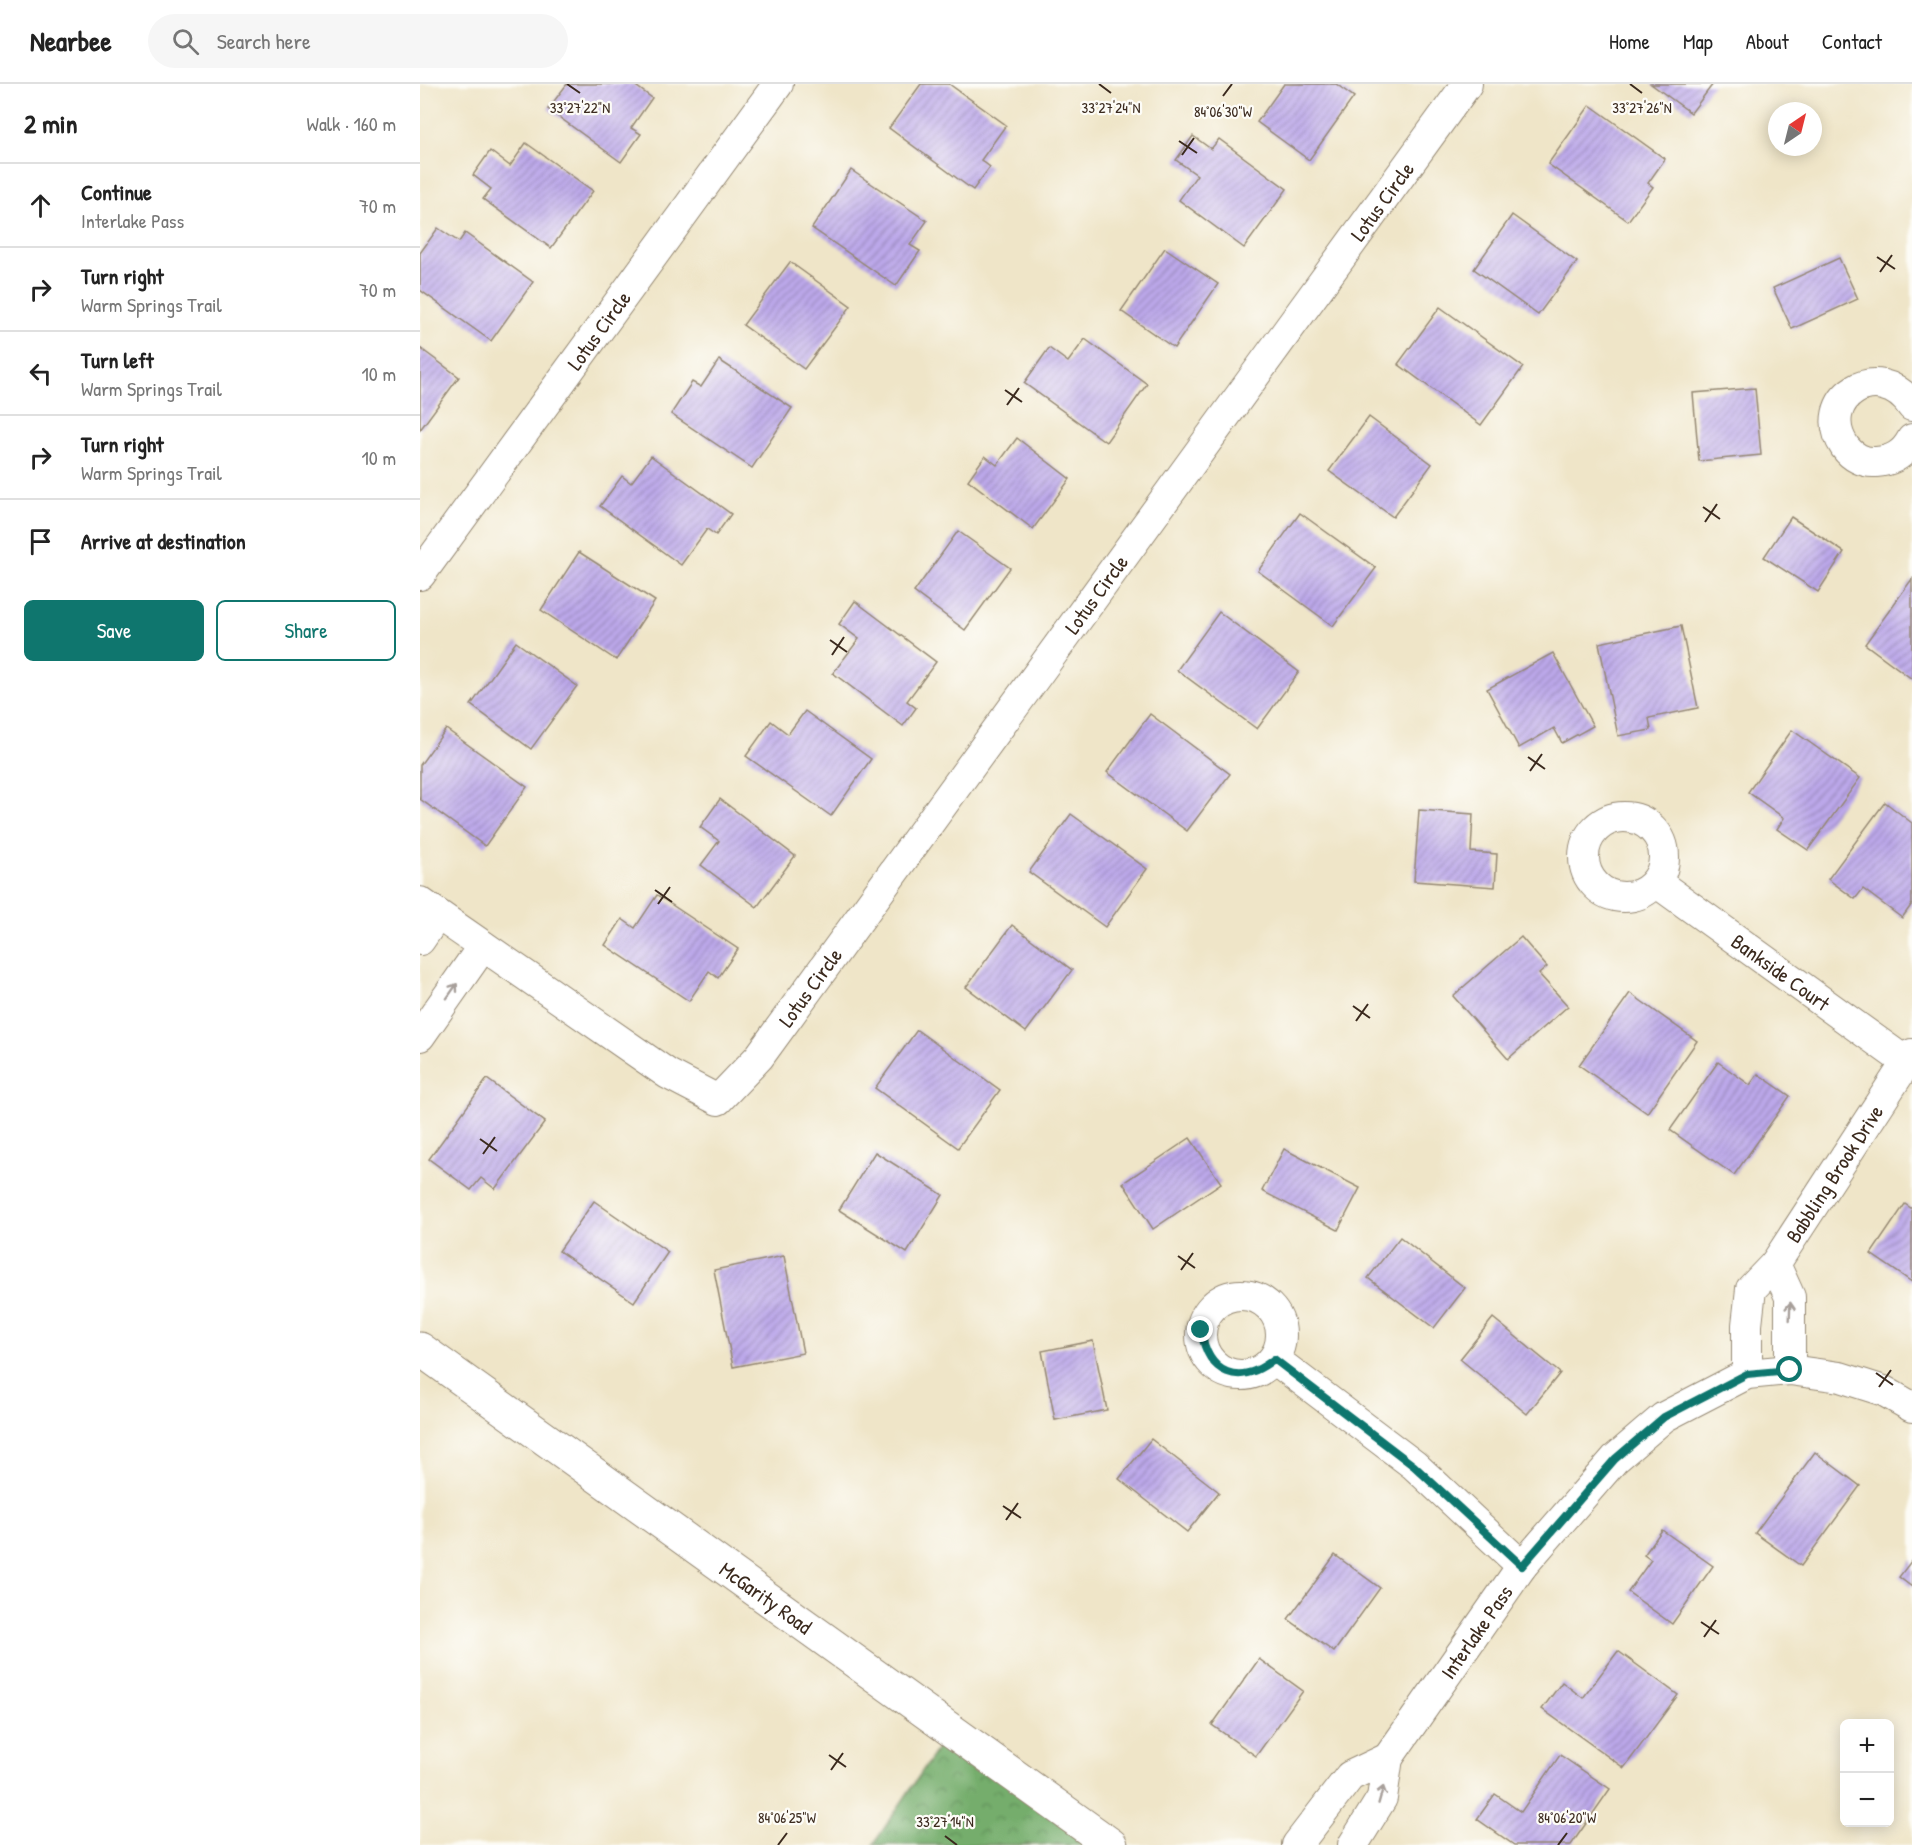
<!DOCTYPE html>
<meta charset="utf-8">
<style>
body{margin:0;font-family:"Patrick Hand",sans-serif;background:#f6f6f6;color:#222}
.controls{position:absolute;right:18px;bottom:18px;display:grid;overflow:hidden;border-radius:9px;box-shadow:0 3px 15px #0003}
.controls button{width:54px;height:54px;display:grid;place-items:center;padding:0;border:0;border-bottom:2px solid #e0e0e0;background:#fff;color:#222;font:30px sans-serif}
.compass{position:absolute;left:1348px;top:18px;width:54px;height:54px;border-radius:50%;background:#fff;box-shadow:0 3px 15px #0003;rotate:35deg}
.stop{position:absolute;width:18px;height:18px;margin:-14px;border:4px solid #0f766e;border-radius:50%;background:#fff}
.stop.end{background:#0f766e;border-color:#fff;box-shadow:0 2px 6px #0008}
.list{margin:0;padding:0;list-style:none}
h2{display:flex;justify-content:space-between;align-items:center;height:78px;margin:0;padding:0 24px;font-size:26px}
h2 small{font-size:20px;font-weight:400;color:#767676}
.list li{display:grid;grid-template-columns:39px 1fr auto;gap:18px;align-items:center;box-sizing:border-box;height:84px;padding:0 24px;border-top:2px solid #e0e0e0}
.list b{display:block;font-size:22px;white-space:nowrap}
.list p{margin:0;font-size:20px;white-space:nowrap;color:#767676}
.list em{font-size:20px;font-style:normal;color:#767676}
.actions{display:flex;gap:12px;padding:18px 24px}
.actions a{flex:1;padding:14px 0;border:2px solid #0f766e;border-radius:9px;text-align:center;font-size:21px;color:#0f766e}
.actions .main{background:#0f766e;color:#fff}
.icon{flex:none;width:33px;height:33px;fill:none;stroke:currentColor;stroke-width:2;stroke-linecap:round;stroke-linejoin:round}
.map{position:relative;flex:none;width:1492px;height:1761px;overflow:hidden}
header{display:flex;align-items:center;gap:36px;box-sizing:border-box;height:84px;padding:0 30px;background:#fff;border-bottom:2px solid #e0e0e0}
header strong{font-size:28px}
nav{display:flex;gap:33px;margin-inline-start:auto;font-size:21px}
.search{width:420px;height:54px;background:#f6f6f6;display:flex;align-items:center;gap:15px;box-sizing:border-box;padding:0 21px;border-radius:33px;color:#767676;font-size:22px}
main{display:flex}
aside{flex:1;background:#fff}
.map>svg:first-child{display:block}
.forest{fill:url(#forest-crowns);stroke:#586c45;stroke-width:1.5}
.building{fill:url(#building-hatch)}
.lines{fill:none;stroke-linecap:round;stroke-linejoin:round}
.minor-casing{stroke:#958873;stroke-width:32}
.tertiary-casing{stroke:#958873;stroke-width:35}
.minor{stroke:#fff;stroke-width:30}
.tertiary{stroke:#fff;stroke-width:33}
.oneway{stroke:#a79f9a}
.route{stroke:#0f766e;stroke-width:8}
.ticks{fill:none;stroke:#3b2a1e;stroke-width:2}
.labels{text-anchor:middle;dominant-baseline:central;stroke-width:4.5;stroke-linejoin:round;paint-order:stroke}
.street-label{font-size:21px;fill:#3b2a1e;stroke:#fdfcf7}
.ticks-label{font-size:15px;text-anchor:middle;fill:#3b2a1e;stroke:#fdfcf7;stroke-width:4.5;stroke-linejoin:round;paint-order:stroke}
</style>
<header>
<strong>Nearbee</strong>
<div class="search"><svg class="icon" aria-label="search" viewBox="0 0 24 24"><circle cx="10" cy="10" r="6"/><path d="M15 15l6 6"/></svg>Search here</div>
<nav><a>Home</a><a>Map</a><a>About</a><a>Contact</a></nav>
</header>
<main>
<aside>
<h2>2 min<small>Walk · 160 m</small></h2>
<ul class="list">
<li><svg class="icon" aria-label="ahead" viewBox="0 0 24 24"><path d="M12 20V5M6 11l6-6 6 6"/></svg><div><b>Continue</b><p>Interlake Pass</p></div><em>70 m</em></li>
<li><svg class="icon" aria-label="right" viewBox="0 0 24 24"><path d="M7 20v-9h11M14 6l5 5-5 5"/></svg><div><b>Turn right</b><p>Warm Springs Trail</p></div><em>70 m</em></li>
<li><svg class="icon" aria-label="left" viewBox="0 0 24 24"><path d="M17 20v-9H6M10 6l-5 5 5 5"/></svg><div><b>Turn left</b><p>Warm Springs Trail</p></div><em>10 m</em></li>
<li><svg class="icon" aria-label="right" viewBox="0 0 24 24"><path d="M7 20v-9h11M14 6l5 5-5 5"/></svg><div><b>Turn right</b><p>Warm Springs Trail</p></div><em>10 m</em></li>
<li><svg class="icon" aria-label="arrive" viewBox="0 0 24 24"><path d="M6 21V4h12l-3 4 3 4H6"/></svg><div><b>Arrive at destination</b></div></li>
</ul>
<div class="actions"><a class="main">Save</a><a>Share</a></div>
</aside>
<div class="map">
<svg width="1492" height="1761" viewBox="0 0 1492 1761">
<defs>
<pattern id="forest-crowns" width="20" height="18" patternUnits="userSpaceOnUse" patternTransform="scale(1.5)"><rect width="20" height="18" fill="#74ad6c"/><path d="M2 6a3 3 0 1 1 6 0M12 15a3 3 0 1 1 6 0" fill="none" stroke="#608d58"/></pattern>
<pattern id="building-hatch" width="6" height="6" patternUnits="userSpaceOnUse" patternTransform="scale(1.5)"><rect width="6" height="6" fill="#bca8ea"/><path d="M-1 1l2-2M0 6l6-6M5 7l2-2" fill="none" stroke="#9a89bd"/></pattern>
</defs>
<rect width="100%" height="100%" fill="#fdfcf7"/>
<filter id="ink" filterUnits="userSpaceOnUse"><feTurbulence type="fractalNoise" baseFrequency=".0167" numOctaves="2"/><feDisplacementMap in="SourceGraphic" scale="12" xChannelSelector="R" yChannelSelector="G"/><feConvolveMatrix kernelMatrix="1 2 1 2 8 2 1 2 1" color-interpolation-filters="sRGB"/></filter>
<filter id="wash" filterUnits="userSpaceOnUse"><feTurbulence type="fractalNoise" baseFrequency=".008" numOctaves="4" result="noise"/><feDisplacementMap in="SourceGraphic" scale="24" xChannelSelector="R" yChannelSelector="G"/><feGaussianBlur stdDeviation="1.35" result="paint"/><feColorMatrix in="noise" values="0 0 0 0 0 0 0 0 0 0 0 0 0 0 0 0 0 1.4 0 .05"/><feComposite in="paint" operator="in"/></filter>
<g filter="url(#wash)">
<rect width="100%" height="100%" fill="#efe5c8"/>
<path class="forest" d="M531,1644L693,1761H453Z"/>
<g id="blocks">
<g class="building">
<path d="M147,0H213L232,14L211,44L221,50L201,78L128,25Z"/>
<path d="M501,0H529L586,41L561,76L570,83L553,106L469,44Z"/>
<path d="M864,0H916L934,13L889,76L837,38Z"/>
<path d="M1231,0H1293L1271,29Z"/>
<path d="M1170,21L1245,75L1228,99L1233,103L1208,137L1128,80Z"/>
<path d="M773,52L791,65L799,55L867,105L824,164L759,116L777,91L756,76Z"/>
<path d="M106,59L173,107L131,164L63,115L71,105L53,91L70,67L90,82Z"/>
<path d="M431,86L507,137L490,161L500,167L476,202L392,144Z"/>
<path d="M1092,131L1157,178L1118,231L1054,185Z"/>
<path d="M18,144L39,158L45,149L113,198L71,257L0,206V169Z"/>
<path d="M745,164L798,200L754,264L701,227Z"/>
<path d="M1419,174L1438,215L1372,245L1353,204Z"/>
<path d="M370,178L431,222L384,285L323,241Z"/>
<path d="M1020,223L1103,283L1061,341L978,280Z"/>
<path d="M665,255L727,300L686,358L604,299L629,264L648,278Z"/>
<path d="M0,264L39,293L0,346Z"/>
<path d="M299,276L372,324L332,384L251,330L272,298L281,303Z"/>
<path d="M1335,304L1341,371L1279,377L1273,309Z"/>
<path d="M949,333L1012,380L973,433L909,387Z"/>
<path d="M597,354L650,395L613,445L548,396L565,372L577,381Z"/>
<path d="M231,372L311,430L296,451L287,445L261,481L180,422L202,392L211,399Z"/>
<path d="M880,429L956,484L913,542L838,487Z"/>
<path d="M1371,433L1424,468L1398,508L1344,473Z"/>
<path d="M538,447L590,484L545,546L494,508Z"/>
<path d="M159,468L235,517L196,576L121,526Z"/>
<path d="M1492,495V595L1445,560Z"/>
<path d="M435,517L516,578L487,617L496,624L483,642L413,589L439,555L419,540Z"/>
<path d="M799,528L879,588L837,645L757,586Z"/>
<path d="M1261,542L1278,624L1229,634L1231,646L1198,652L1179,559Z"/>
<path d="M96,558L157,602L111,665L51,621Z"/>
<path d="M1133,569L1173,642L1142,659L1134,644L1099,664L1067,605Z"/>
<path d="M385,627L451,675L411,732L326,672L351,637L368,650Z"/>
<path d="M730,630L810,690L767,747L687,688Z"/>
<path d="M26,645L107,703L65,762L0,715V681Z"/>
<path d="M1372,646L1440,694L1388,766L1357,745L1364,734L1328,708Z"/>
<path d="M300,715L375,772L337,823L281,781L299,757L280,743Z"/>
<path d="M1465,718L1492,739V820L1482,834L1443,805L1435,815L1408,795Z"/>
<path d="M999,726L1053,730L1051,768L1077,770L1075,803L994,797Z"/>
<path d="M651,730L727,785L685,843L609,788Z"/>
<path d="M237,811L318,865L298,894L289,887L269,917L185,861L202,835L215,844Z"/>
<path d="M592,841L652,886L606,948L546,903Z"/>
<path d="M1101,853L1127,883L1119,890L1148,922L1088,975L1033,912Z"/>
<path d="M1210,909L1277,957L1227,1029L1159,981Z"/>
<path d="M497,946L580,1006L538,1064L455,1004Z"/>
<path d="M1298,978L1330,1001L1338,990L1370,1012L1314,1091L1250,1046Z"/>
<path d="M67,995L125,1038L75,1105L61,1094L51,1106L9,1075Z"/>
<path d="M770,1054L801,1099L733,1145L703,1099Z"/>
<path d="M864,1065L940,1104L918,1146L842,1107Z"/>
<path d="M455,1068L523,1111L487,1169L419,1126Z"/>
<path d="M174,1117L248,1168L214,1218L139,1167Z"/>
<path d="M1485,1120L1492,1125V1198L1451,1170Z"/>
<path d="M980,1153L1045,1204L1014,1244L948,1194Z"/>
<path d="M364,1172L383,1269L313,1283L294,1186Z"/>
<path d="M1073,1234L1140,1289L1107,1330L1040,1275Z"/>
<path d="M673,1257L687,1326L635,1336L622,1267Z"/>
<path d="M731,1355L799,1408L767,1448L699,1395Z"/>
<path d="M1395,1368L1440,1402L1381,1482L1335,1449Z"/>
<path d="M1242,1446L1293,1482L1252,1540L1208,1508L1231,1476L1224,1471Z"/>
<path d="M915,1471L960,1504L914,1568L868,1535Z"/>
<path d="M1492,1476V1503L1479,1493Z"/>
<path d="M1198,1567L1258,1611L1204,1684L1122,1625L1142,1598L1163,1614Z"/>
<path d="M839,1575L883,1607L836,1672L792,1641Z"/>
<path d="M1140,1671L1190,1705L1151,1761H1094L1057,1735L1075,1710L1101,1728Z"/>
</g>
</g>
</g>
<g filter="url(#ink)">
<use href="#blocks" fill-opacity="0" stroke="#958873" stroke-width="1.5"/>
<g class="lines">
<defs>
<g id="minor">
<path d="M1492,322C1459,273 1393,315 1425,363C1432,373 1444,379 1456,378C1473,377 1484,370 1492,355"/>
<path id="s1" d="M0,491L358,0"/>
<circle cx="1204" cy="773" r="40"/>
<path id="s2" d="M1236,798L1486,978"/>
<path id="s3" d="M0,818L248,990L298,1016L339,973L1047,0"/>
<path d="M0,856L17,831"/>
<path d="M0,952L63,862"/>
<path id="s4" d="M1355,1180L1492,970"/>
<circle cx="821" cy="1251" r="40"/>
<path d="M854,1275L994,1381L1102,1482"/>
<path d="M1327,1290V1241L1331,1205L1355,1180L1370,1213V1286"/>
<path id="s5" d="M968,1674L1102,1482L1195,1375L1244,1333L1327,1290L1370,1286L1420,1293L1464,1307L1492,1323"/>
<path d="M877,1761L930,1692L968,1674L962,1714L933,1761"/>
</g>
<g id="tertiary">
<path id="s6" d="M0,1265L691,1761"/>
</g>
</defs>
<use href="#minor" class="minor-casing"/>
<use href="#tertiary" class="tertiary-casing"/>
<use href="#minor" class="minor"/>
<use href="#tertiary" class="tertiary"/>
</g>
<defs><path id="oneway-shaft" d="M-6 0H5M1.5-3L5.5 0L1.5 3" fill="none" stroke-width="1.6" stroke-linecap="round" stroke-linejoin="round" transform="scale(1.5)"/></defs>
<g class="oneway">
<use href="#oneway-shaft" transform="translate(32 907) rotate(-55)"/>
<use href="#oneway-shaft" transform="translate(1370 1227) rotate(-88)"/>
<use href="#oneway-shaft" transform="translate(961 1711) rotate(-74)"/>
</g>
</g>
<g class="lines" filter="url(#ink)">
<path class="route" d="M781,1246C788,1291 819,1303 854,1275L994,1382L1102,1482L1195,1375L1244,1333L1327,1290L1370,1286"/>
</g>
<path class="ticks" d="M147,0L160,9M679,0L691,9M1210,0L1222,9M803,12L812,0M759,57L777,69M762,71L774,54M1457,173L1475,185M1460,188L1472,171M585,306L602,318M587,321L599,304M1283,423L1300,435M1285,438L1297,420M410,556L427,568M412,571L424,553M1108,673L1125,685M1110,687L1122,670M235,806L252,818M238,820L250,803M933,922L950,934M936,937L948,920M60,1055L77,1067M63,1070L75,1053M758,1172L775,1184M761,1186L773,1169M1456,1289L1473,1301M1459,1303L1471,1286M583,1422L601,1434M586,1436L598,1419M1281,1538L1299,1550M1284,1553L1296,1536M409,1671L426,1683M411,1686L423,1669M525,1752L537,1761M358,1761L367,1749M1138,1761L1147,1749"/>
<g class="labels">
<g class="street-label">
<text stroke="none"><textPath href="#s3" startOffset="1476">Lotus Circle</textPath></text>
<text stroke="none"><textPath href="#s1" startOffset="303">Lotus Circle</textPath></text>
<text stroke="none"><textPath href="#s3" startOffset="990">Lotus Circle</textPath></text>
<text stroke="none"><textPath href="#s2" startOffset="154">Bankside Court</textPath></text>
<text stroke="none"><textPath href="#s3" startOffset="504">Lotus Circle</textPath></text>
<text stroke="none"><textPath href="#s4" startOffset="108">Babbling Brook Drive</textPath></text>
<text stroke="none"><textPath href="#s6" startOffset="426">McGarity Road</textPath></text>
<text stroke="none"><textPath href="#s5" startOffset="154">Interlake Pass</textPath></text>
</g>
</g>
<g class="ticks-label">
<text x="691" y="29">33°27'24"N</text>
<text x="1222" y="29">33°27'26"N</text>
<text x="160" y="29">33°27'22"N</text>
<text x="803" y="33">84°06'30"W</text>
<text x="367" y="1739">84°06'25"W</text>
<text x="1147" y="1739">84°06'20"W</text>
<text x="525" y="1743">33°27'14"N</text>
</g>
</svg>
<div class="controls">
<button>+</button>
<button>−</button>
</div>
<svg class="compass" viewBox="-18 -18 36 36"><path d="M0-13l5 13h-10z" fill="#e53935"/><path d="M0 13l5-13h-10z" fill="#767676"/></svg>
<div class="stop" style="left:1370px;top:1286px"></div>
<div class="stop end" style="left:781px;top:1246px"></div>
</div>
</main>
